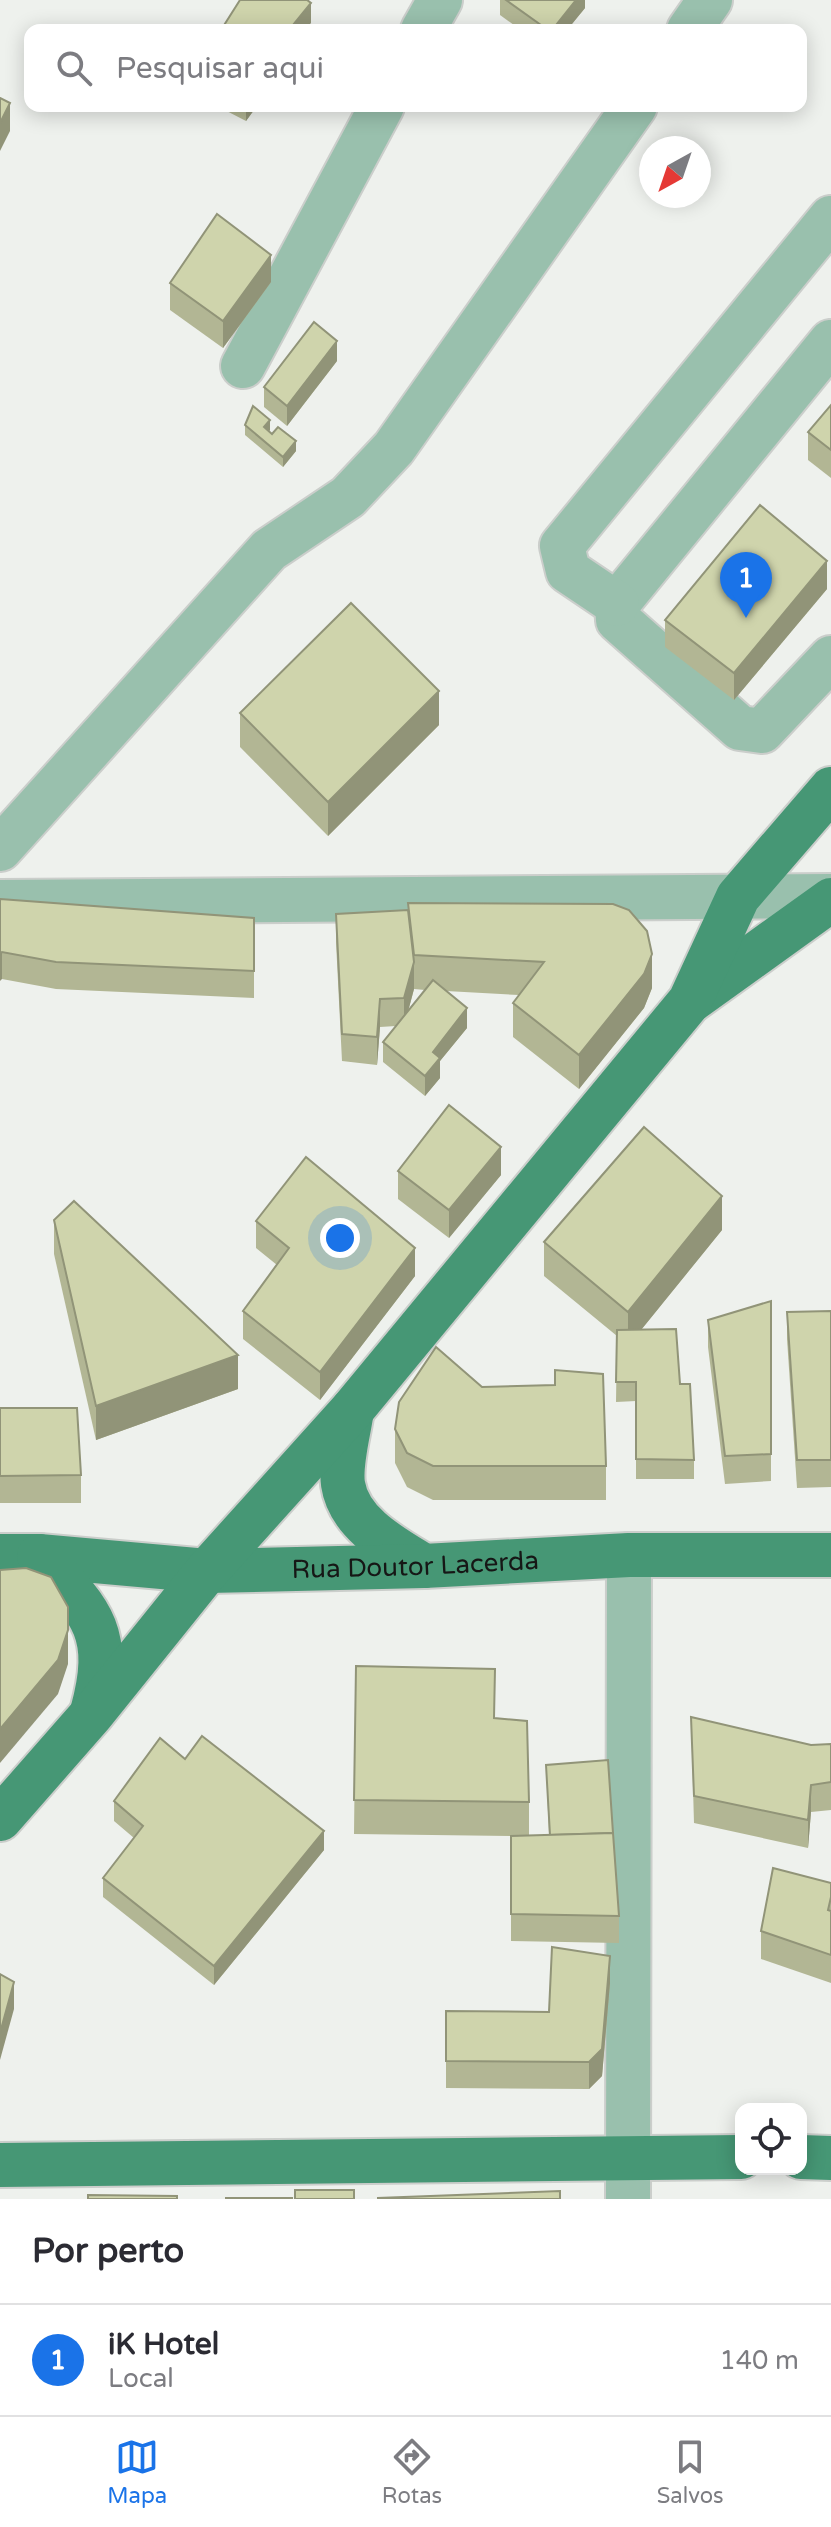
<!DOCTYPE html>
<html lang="pt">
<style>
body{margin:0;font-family:"Varela Round",sans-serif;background:#f7f7f7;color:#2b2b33}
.controls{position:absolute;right:24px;bottom:24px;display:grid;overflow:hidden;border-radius:16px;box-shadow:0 4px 20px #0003}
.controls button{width:72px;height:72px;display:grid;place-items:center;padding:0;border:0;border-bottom:2px solid #e1e1e2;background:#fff;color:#2b2b33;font:40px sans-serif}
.compass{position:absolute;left:639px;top:136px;width:72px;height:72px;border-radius:50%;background:#fff;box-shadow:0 4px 20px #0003;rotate:220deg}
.you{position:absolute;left:340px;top:1238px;width:28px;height:28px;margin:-20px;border:6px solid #fff;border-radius:50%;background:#1a73e8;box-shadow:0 0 0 12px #1a73e833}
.badge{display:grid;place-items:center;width:52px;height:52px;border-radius:50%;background:#1a73e8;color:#fff;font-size:26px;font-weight:700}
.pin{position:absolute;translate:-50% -66px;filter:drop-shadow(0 2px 4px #0008)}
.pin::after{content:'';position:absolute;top:42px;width:28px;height:24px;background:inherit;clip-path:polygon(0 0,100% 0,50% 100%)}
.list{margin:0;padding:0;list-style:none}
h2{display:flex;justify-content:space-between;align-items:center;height:104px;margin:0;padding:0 32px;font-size:34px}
h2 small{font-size:26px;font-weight:400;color:#7c7c81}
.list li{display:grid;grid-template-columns:52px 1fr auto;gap:24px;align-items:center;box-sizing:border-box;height:112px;padding:0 32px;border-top:2px solid #e1e1e2}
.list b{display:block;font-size:30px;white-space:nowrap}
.list p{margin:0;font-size:26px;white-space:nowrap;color:#7c7c81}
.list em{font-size:26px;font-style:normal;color:#7c7c81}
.icon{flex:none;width:44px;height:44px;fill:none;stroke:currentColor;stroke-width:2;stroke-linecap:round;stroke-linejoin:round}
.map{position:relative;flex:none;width:831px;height:2199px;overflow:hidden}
.search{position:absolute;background:#fff;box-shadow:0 4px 20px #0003;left:24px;right:24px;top:24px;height:88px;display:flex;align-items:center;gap:20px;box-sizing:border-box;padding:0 28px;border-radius:16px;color:#7c7c81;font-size:30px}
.sheet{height:216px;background:#fff}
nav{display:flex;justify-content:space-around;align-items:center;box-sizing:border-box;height:112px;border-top:2px solid #e1e1e2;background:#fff;font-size:22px;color:#7c7c81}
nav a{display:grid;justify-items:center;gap:4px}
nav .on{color:#1a73e8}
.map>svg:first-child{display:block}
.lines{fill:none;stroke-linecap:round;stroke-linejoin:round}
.minor-casing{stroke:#cbcecb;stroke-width:48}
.major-casing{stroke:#cbcecb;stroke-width:48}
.minor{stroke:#99c0ad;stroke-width:44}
.major{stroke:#469775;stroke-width:44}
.wall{fill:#b2b694;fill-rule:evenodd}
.shaded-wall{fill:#919478}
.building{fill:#cfd4ac;stroke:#919478;stroke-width:2}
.labels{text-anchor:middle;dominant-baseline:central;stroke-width:8;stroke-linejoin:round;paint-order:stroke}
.street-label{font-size:26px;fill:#161716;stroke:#eef1ed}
</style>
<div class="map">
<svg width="831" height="2199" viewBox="0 0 831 2199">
<rect width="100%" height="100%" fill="#eef1ed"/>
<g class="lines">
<defs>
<g id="minor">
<path d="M423,30L440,0"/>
<path d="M689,30L710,0"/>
<path d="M831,342L617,604L618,620L740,728L762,731L831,658"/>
<path d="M243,366L382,106"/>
<path d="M617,604L568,571L562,546L831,218"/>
<path d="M0,849L269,550L348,497L394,448L635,106"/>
<path d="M0,902L831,896"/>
<path d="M628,2199L629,1555"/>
</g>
<g id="major">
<path d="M692,1000L831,900"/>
<path d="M352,1410C349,1432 340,1463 343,1484C349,1524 393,1547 424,1566"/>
<path id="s1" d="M0,1556H39L207,1571L424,1566L629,1555H831"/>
<path d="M39,1556C92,1612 114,1632 92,1712"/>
<path d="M0,1819L92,1714L207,1571L352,1410L690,1001L738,897L831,789"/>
<path d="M801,2157L831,2158"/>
<path d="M0,2165L741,2157"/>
</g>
</defs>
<use href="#minor" class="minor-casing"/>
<use href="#major" class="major-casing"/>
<use href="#minor" class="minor"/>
<use href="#major" class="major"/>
</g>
<g class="wall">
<path d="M500,0H585V8L567,30H521L500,15Z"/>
<path d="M217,106H257L246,121Z"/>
<path d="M271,282L223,348L170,310V283Z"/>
<path d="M337,361L287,426L264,407V387Z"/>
<path d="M831,405V478L808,460V432Z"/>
<path d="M245,425L270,430L269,431L272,434L296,451L283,467L245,435Z"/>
<path d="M827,589L734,700L665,647V620Z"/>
<path d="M240,713L439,725L328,836L240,747Z"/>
<path d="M0,899L254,918V998L56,989L2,979Z"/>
<path d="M408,903L652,988L644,1008L579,1089L513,1037V1003L519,995L446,991L467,1028L440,1061V1078L425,1096L383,1062V1042L396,1026L380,1027L377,1065L342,1061L336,942V914L408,910ZM414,989L425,990L408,1012Z"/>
<path d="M398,1171L501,1175L449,1238L398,1199Z"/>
<path d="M54,1220L238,1389L96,1440L54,1254Z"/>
<path d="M256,1221L415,1276L320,1400L243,1339V1311L277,1265L256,1248Z"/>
<path d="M722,1230L641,1330L680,1384L694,1460V1479H636V1401L616,1402L617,1336L544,1276V1242Z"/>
<path d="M771,1301V1481L725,1484L708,1347V1320Z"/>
<path d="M831,1311V1487L797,1488L787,1339V1312Z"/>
<path d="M482,1387L606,1466V1500H433L407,1487L395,1463V1429Z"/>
<path d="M0,1408L81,1475V1503H0Z"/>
<path d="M356,1666L495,1718L529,1802V1836L549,1835L546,1765L619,1916V1943L511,1941V1836H515L354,1834Z"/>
<path d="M691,1717L811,1745L831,1744V1810L811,1812L808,1848L694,1823Z"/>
<path d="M185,1759L324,1850L214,1985L103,1897V1878L134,1838L114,1821V1801Z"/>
<path d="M831,1883V1983L761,1959V1931Z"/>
<path d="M610,1983L602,2076L589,2089L446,2088V2011L549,2012Z"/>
</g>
<g class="shaded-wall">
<path d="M576,0H585V8L567,30H552Z"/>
<path d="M311,3V23L305,30H289Z"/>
<path d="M10,103V131L0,151V123Z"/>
<path d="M246,106H257L246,121Z"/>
<path d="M271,255V282L223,348V321Z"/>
<path d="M337,341V361L287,426V406Z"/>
<path d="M270,420V430L264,437V427Z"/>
<path d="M296,441V451L283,467V457Z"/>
<path d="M827,561V589L734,700V673Z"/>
<path d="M439,691V725L328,836V802Z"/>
<path d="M2,952V979L0,981V954Z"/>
<path d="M652,954V988L644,1008L579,1089V1055Z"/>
<path d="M414,962V989L404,1026V998Z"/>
<path d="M380,999V1027L377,1065V1037Z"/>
<path d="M467,1008V1028L440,1061V1078L425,1096V1076L433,1052Z"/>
<path d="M501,1147V1175L449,1238V1210Z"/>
<path d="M722,1196V1230L628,1346V1312Z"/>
<path d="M415,1248V1276L320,1400V1372Z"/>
<path d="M238,1355V1389L96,1440V1406Z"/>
<path d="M68,1607V1664L58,1694L0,1763V1729Z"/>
<path d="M811,1785V1812L808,1848V1820Z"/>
<path d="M324,1831V1850L214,1985V1966Z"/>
<path d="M610,1956V1983L602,2076L589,2089V2062Z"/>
<path d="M14,1982V2009L0,2060V2033Z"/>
</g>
<g class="building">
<path d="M240,0H307L311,3L289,30H221Z"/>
<path d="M506,0H576L552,30H548Z"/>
<path d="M0,98L10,103L0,123Z"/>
<path d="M217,214L271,255L223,321L170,283Z"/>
<path d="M314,322L337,341L287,406L264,387Z"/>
<path d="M831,405V450L808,432Z"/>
<path d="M253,406L270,420L264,427L272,434L278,427L296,441L283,457L245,425Z"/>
<path d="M760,505L827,561L734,673L665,620Z"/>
<path d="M351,603L439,691L328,802L240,713Z"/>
<path d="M0,899L254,918V971L56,962L2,952L0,954Z"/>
<path d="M408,903L613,904L629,910L647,931L652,954L644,974L579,1055L513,1003L544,962L414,955Z"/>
<path d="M408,910L414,962L404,998L380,999L377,1037L342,1034L336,914Z"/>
<path d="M433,980L467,1008L433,1052L440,1058L425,1076L383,1042Z"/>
<path d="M449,1105L501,1147L449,1210L398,1171Z"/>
<path d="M644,1127L722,1196L628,1312L544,1242Z"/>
<path d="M306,1157L415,1248L320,1372L243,1311L289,1248L256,1221Z"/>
<path d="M74,1201L238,1355L96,1406L54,1220Z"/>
<path d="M771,1301V1454L725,1456L708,1320Z"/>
<path d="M831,1311V1460H797L787,1312Z"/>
<path d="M676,1329L680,1384H690L694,1460L636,1459V1382H616L617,1330Z"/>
<path d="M436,1347L482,1387L555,1385V1370L603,1374L606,1466H433L407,1453L395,1429L399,1402Z"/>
<path d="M0,1408H77L81,1475L0,1476Z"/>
<path d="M26,1568L51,1577L68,1607V1630L58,1660L0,1729V1570Z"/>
<path d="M356,1666L495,1669L494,1718L527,1721L529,1802L354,1800Z"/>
<path d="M691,1717L811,1745L831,1744V1782L811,1785L808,1820L694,1796Z"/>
<path d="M202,1736L324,1831L214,1966L103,1878L143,1826L114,1801L160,1738L185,1759Z"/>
<path d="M608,1760L613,1833L550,1835L546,1765Z"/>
<path d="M613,1833L619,1916L511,1914V1836Z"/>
<path d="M773,1868L831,1883V1897L828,1910L831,1911V1955L761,1931Z"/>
<path d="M552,1947L610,1956L602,2049L589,2062L446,2061V2011L549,2012Z"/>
<path d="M0,1974L14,1982L0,2033Z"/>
<rect x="295" y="2190" width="59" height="9"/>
<path d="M560,2191V2199H378V2198Z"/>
<path d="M88,2195L177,2196V2199H88Z"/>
<rect x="226" y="2198" width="66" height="1"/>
</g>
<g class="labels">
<g class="street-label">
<text stroke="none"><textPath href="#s1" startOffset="416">Rua Doutor Lacerda</textPath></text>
</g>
</g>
</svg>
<div class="controls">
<button><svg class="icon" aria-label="locate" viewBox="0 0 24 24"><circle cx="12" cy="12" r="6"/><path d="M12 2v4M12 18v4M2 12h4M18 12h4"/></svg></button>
</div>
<svg class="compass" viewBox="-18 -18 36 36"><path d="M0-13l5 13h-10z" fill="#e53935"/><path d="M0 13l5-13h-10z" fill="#7c7c81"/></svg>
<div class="you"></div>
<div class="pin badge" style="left:746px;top:618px">1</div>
<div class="search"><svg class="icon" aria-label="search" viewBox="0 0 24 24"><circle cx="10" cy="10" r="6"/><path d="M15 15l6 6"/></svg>Pesquisar aqui</div>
</div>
<section class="sheet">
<h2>Por perto<small></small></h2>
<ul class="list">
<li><span class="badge">1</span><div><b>iK Hotel</b><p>Local</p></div><em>140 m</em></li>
</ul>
</section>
<nav>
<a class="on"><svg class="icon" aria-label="map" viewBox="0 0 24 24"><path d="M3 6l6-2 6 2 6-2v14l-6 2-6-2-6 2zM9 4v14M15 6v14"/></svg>Mapa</a>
<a><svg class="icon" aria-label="directions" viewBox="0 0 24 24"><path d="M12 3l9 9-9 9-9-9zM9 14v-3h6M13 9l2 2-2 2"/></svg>Rotas</a>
<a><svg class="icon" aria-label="saved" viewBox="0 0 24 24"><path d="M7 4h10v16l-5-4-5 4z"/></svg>Salvos</a>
</nav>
